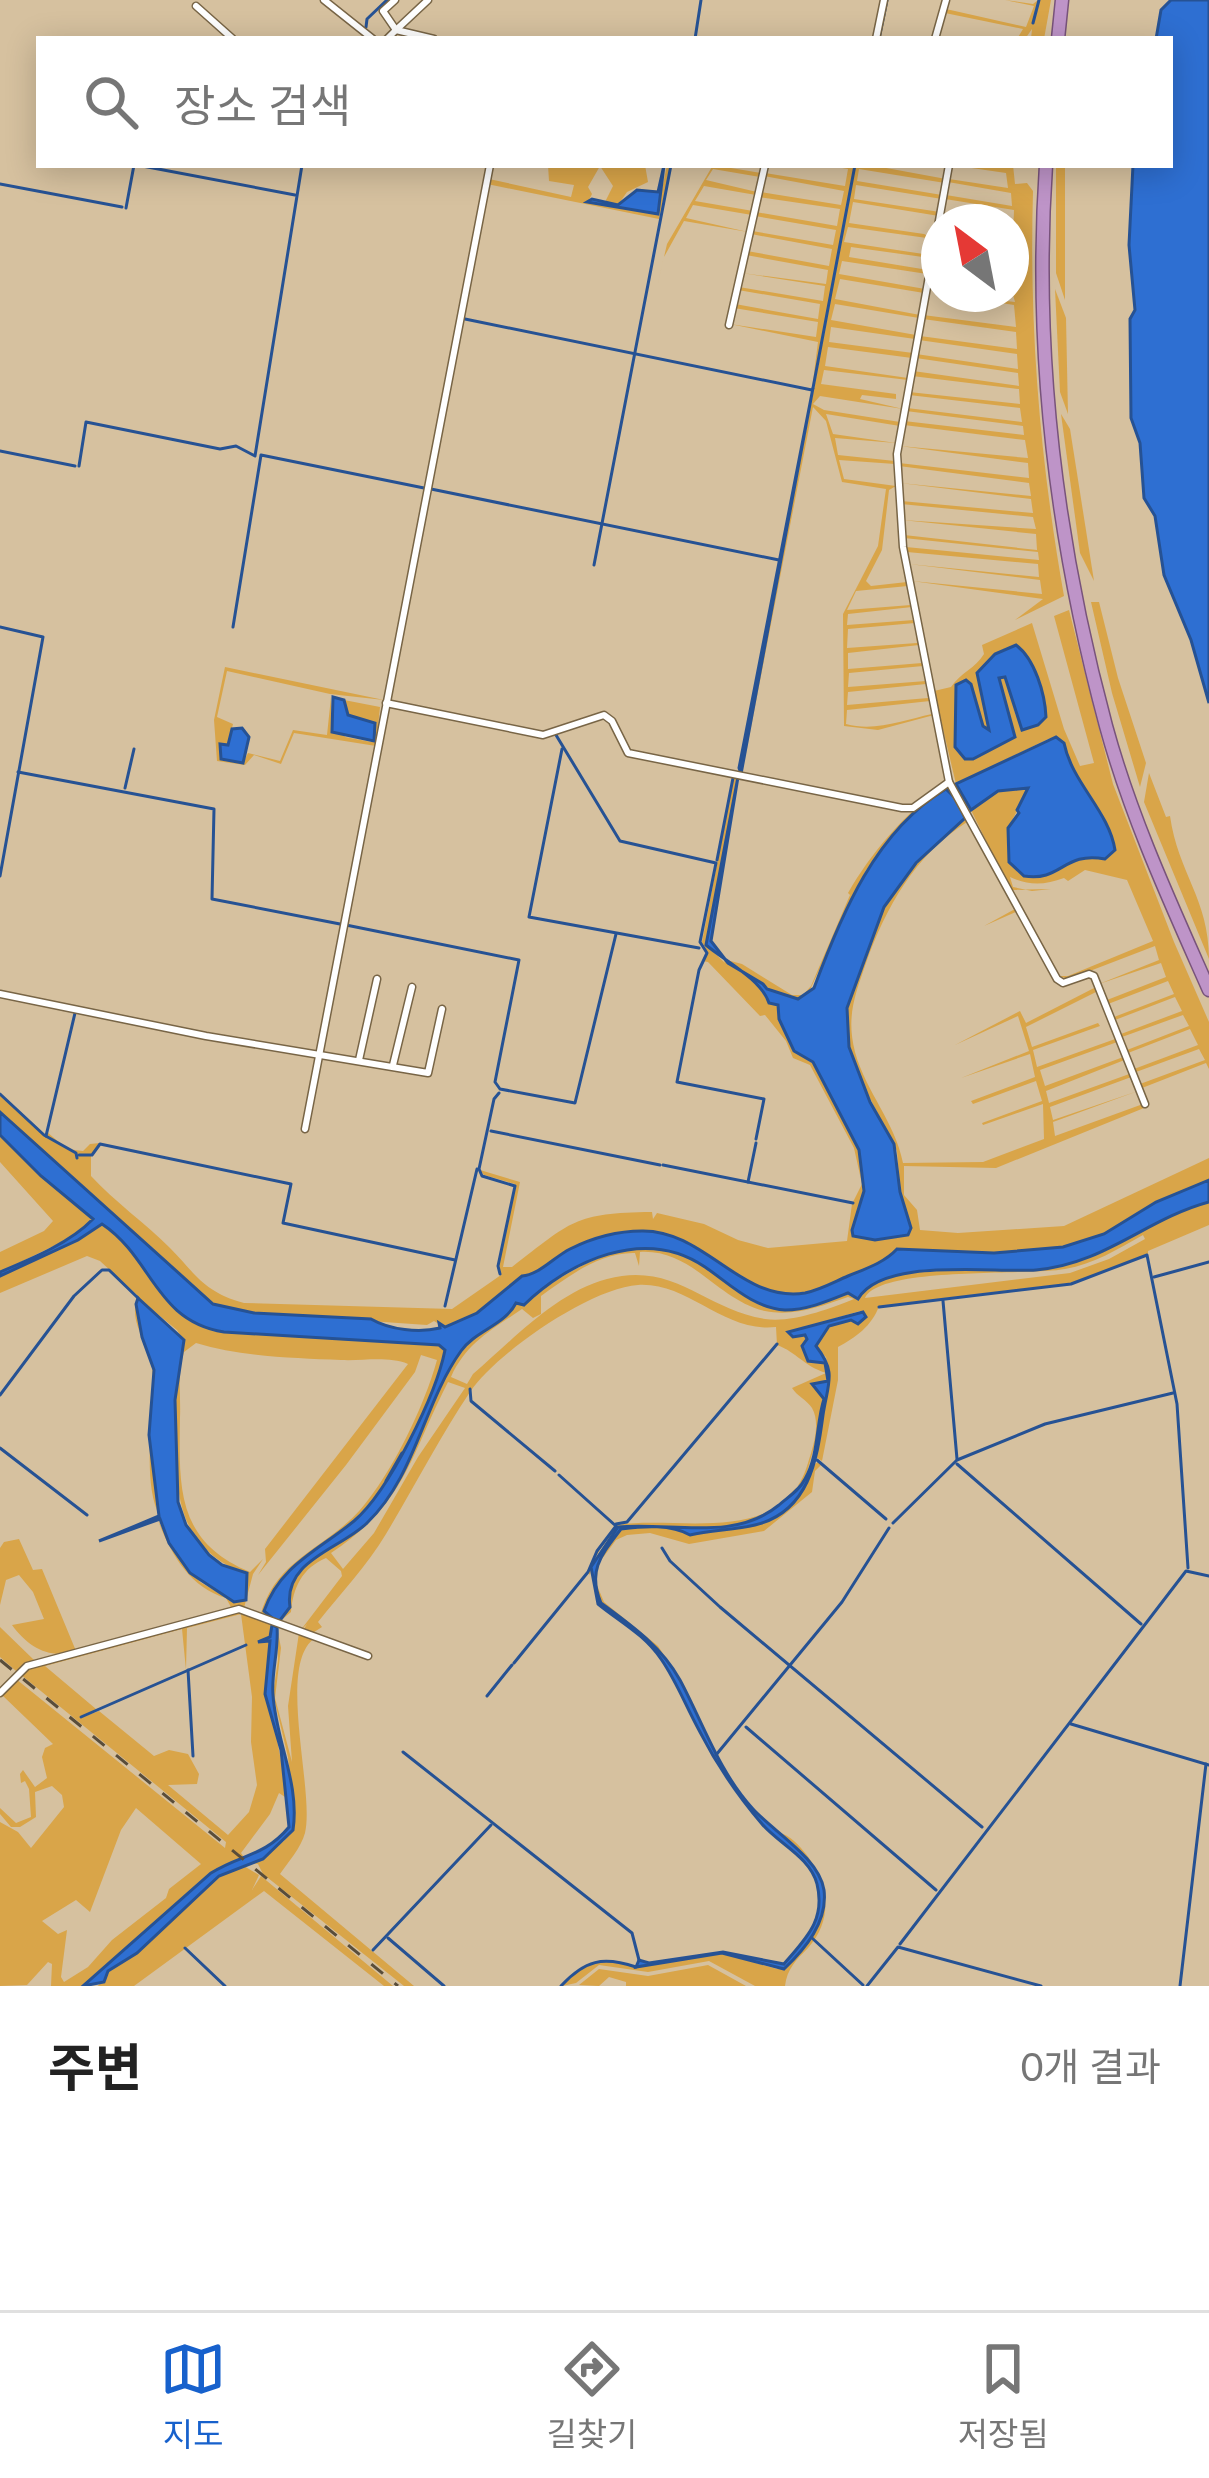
<!DOCTYPE html>
<html lang="ko">
<meta charset="utf-8">
<style>
body{margin:0;font-family:Lato,"Noto Sans KR",sans-serif;background:#f6f6f6;color:#222}
.compass{position:absolute;left:921px;top:204px;width:108px;height:108px;border-radius:50%;background:#fff;box-shadow:0 6px 30px #0003;rotate:328deg}
.list{margin:0;padding:0;list-style:none}
h2{display:flex;justify-content:space-between;align-items:center;height:156px;margin:0;padding:0 48px;font-size:51px}
h2 small{font-size:39px;font-weight:400;color:#767676}
.icon{flex:none;width:66px;height:66px;fill:none;stroke:currentColor;stroke-width:2;stroke-linecap:round;stroke-linejoin:round}
.map{position:relative;flex:none;width:1209px;height:1986px;overflow:hidden}
.search{position:absolute;background:#fff;box-shadow:0 6px 30px #0003;left:36px;right:36px;top:36px;height:132px;display:flex;align-items:center;gap:30px;box-sizing:border-box;padding:0 42px;border-radius:0px;color:#767676;font-size:45px}
.sheet{height:324px;background:#fff}
nav{display:flex;justify-content:space-around;align-items:center;box-sizing:border-box;height:168px;border-top:3px solid #e0e0e0;background:#fff;font-size:33px;color:#767676}
nav a{display:grid;justify-items:center;gap:6px}
nav .on{color:#1761cc}
.map>svg:first-child{display:block}
.green{fill:#d9a549;fill-rule:evenodd}
.water{fill:#2e6fd2;stroke:#265294;stroke-width:3}
.lines{fill:none;stroke-linecap:round;stroke-linejoin:round}
.stream{stroke:#265294;stroke-width:3}
.minor-casing{stroke:#786546;stroke-width:9}
.trunk-casing{stroke:#78537b;stroke-width:15}
.minor{stroke:#fff;stroke-width:6}
.trunk{stroke:#be94c8;stroke-width:12}
.rail{stroke:#594d3a;stroke-width:3;stroke-dasharray:15 15;stroke-linecap:butt}
</style>
<div class="map">
<svg width="1209" height="1986" viewBox="0 0 1209 1986">
<rect width="100%" height="100%" fill="#d6c19f"/>
<g class="green">
<path d="M1005,0L1033,4L1038,0L1036,17L1039,0H1051L1044,39H1031L1032,29L1025,39H1017L1023,29L945,13L946,9L1026,27L1034,6Z"/>
<path d="M548,165H645L648,182L627,192L618,205L605,202L613,186L600,166L588,187L592,194L588,202L657,214L667,165H671L659,219L487,184L489,179L571,197L574,185L549,181Z"/>
<path d="M713,165L761,173L760,177L713,169L706,180L757,192L756,195L704,186L695,201L753,211L752,215L693,205L686,218L748,232L684,221L664,257L658,283L667,244Z"/>
<path d="M825,165H870L946,179L945,183L859,169L857,181L942,195V199L856,185L854,199L940,212L939,216L853,202L849,223L924,234L934,239L848,227L844,242L930,255V258L851,247L849,257L928,270L927,274L842,261L839,274L925,289L924,293L840,279L835,299L920,315L919,318L835,304L831,320L916,335L915,339L831,327L829,342L913,353L912,358L828,347L825,366L908,378V380L824,370L821,384L896,394V399L862,395L860,399L903,409L820,396L813,404L824,410L900,422V426L826,414L833,434L896,443L835,438L838,455L895,461V464L839,460L844,479L896,486L889,490L882,550L866,581L871,586L907,582L908,578L934,715L878,730L844,726L843,614L878,546L886,489L842,482L826,421L813,407L742,774L844,228L812,389L818,342L730,324L816,337L818,322L734,308L735,304L818,319L820,304L738,290L739,287L823,301L825,286L742,273L826,284L828,270L746,255L747,251L829,266L832,249L751,234L752,231L833,245L836,230L755,216L756,212L837,226L840,209L759,197L760,192L841,205L844,191L764,176L765,173L845,186L848,169ZM908,586L911,605L847,610L856,591ZM912,607L914,620L847,625L848,614ZM915,623L917,643L847,648L848,629ZM919,645L922,663L848,669V653ZM923,666L926,681L848,687L849,673ZM926,684L928,698L847,705L848,692ZM930,701L932,714C904,720 875,732 846,724L847,710Z"/>
<path d="M951,165H1013L1015,184L1027,183L1033,191C1029,328 1040,461 1064,596L1015,620L1043,599L912,581L1042,594L1040,580L909,564L1039,577L1038,564L907,552L906,547L1039,560L1038,552L904,538V535L1037,550L1036,534L902,520L1036,529L1033,517L901,504V501L1033,513L1031,499L900,483L1031,496L1029,483L899,466V463L1029,478L1028,463L900,446L1028,458L1025,440L904,425V421L1024,435L1023,426L906,411L907,408L1022,422L1020,408L909,395V392L1020,404L1019,389L912,376L913,371L1019,386L1018,373L916,358V354L1018,369L1017,354L919,340L920,336L1017,349L1016,332L923,319V315L1016,327L1014,305L944,294L1015,302L1011,287L1014,210L945,199L946,195L1012,206L1011,193L948,182L949,179L1008,188L1006,173Z"/>
<path d="M1056,165H1065V300L1056,273Z"/>
<path d="M1055,289L1066,318L1068,414L1060,392Z"/>
<path d="M1061,414L1070,429L1094,581L1080,553Z"/>
<path d="M1091,602H1099L1118,678L1146,763L1140,787L1112,693Z"/>
<path d="M1069,610L1113,784L1174,942L1209,1022V1069L1206,1063L1142,1088L1140,1084L1205,1060L1199,1049L1136,1072L1134,1069L1198,1045L1190,1029L1128,1053L1127,1050L1189,1026L1183,1015L1122,1037L1121,1034L1182,1011L1175,997L1115,1020L1114,1017L1174,994L1168,981L1108,1004L1107,1000L1166,977L1161,963L1099,984L1159,960L1155,946L1069,979L1058,976H1068L1153,941L1127,880L1085,870L1068,881L1064,878C1045,885 1029,886 1010,877L1013,887L1032,891L1051,889L1010,890L971,810L998,791L1030,787L1008,828L1009,853L1039,878L1075,858L1105,859L1114,843L1069,763L1064,744L1056,737L1048,739L956,784L934,691L951,687C960,673 976,668 984,654L982,645L1032,623L1064,729L1080,766L1094,763L1054,616ZM1011,647L1039,684L1041,693L1016,716L1005,677L999,678L1014,737L992,749L955,747L956,724L973,690L983,726L989,730L977,673L995,654Z"/>
<path d="M225,667L384,700L330,694L227,671L217,717L233,724L228,745L221,744L243,763L248,753L280,761L293,730L327,735L331,697V712L345,737L371,742L376,727L348,715L344,700L380,707L376,746L294,733L281,764L254,755L245,765L217,761L214,720Z"/>
<path d="M1149,773L1166,817L1170,816C1178,873 1209,899 1209,959L1144,802Z"/>
<path d="M734,776L738,777L706,945L725,963L723,959L742,964L792,995H803L811,986L850,895L848,893C871,853 904,814 942,787L949,788L959,801L1018,911L984,926L1015,909L967,822C915,855 886,907 866,963C855,995 846,1017 855,1052C866,1092 895,1122 903,1163L983,1162L1044,1139L1043,1104L983,1125L982,1123L1042,1101L1036,1081L973,1104L971,1101L1035,1077L1030,1054L961,1078L1029,1051L1018,1016L955,1045L1020,1011L1026,1023L1096,987L1098,991L1026,1027L1032,1047L1098,1023L1100,1026L1033,1050L1037,1067L1118,1038L1120,1041L1040,1070L1045,1086L1126,1056L1127,1059L1046,1091L1049,1103L1132,1073L1134,1076L1050,1107L1053,1120L1138,1091L1053,1122L1055,1136L1143,1104L1144,1108L996,1168L904,1166V1195L917,1210L920,1230L958,1233L1064,1226L1209,1158V1180L1156,1202L1104,1234L1063,1247L994,1253L897,1249C884,1263 866,1268 850,1275C833,1282 816,1292 798,1293C736,1297 702,1228 639,1231C614,1232 590,1238 568,1250C553,1258 539,1275 521,1276L477,1313L444,1327L434,1321L427,1325L254,1313L213,1304L0,1112V1094L44,1135L47,1132L67,1149L83,1151L90,1144L100,1143L91,1155V1176C115,1202 145,1223 170,1248C195,1273 203,1292 244,1303L452,1309L501,1275L499,1265L515,1184L484,1175L480,1170L520,1182L503,1267H512C572,1221 574,1213 652,1212L653,1219L657,1213L704,1224L738,1240L768,1248L847,1241L852,1204L862,1184L854,1148L810,1065L793,1058L786,1041L765,1015L760,1016L708,962L702,961L708,953L702,942ZM943,790H950L965,818L916,863L884,907L850,993L846,1015L849,1047L857,1073L897,1151L900,1192L911,1228L906,1236L856,1237L851,1232L865,1186L857,1144L815,1065L795,1051L779,1019L777,1005L769,1003L752,978C768,986 787,1004 807,996L866,870L911,818Z"/>
<path d="M0,1135L41,1176L94,1219L72,1237L0,1272V1252L44,1231L53,1221L0,1162Z"/>
<path d="M1209,1202V1225L1148,1251V1255L1071,1283L879,1306C872,1326 855,1338 838,1347V1380L822,1461L816,1457L823,1416L805,1479L772,1512L756,1522L702,1530L668,1528C714,1539 803,1527 812,1466L818,1462L821,1465L815,1471L812,1492L764,1531L689,1544L650,1533L627,1535L616,1540L599,1563L596,1583L604,1602L658,1646L685,1687L715,1753L677,1676L646,1638L599,1600L593,1577L596,1563L619,1531L629,1526C609,1532 594,1554 590,1575L588,1572L597,1551L617,1525C679,1515 783,1548 808,1463C813,1447 821,1424 812,1408C807,1400 797,1396 792,1388L826,1373C802,1365 798,1353 777,1345L776,1327C723,1333 689,1282 638,1285C590,1288 495,1354 470,1392C440,1437 414,1487 386,1534C367,1566 340,1594 318,1622L322,1627L311,1634L302,1632L307,1624L300,1631L342,1576L341,1571L326,1558C302,1568 293,1588 291,1612L278,1623L290,1607C282,1560 341,1549 367,1523C416,1476 423,1404 461,1351C476,1331 505,1325 517,1303L521,1305C575,1265 646,1219 712,1271C733,1288 756,1308 785,1310C807,1311 828,1301 848,1293L859,1299C879,1258 994,1273 1036,1270C1105,1263 1146,1219 1209,1202ZM1143,1235L1145,1239L1109,1259L1070,1273L865,1298C880,1266 1027,1276 1065,1269C1094,1264 1118,1249 1143,1235ZM640,1252C693,1249 717,1300 765,1311C794,1317 821,1306 848,1297L854,1299C829,1309 792,1323 765,1319C705,1310 675,1261 607,1279C555,1293 514,1339 473,1374L467,1384L451,1377C466,1343 493,1329 522,1309L533,1318L541,1314V1296C569,1276 600,1252 635,1253L639,1266ZM860,1311L866,1316L859,1324C840,1313 821,1331 816,1349L826,1357L828,1366L806,1343L805,1335L794,1337L789,1332ZM448,1382L465,1388L418,1457L374,1533L343,1569L331,1553C406,1503 410,1456 448,1382Z"/>
<path d="M102,1224C153,1258 155,1322 224,1332L439,1345L445,1350C436,1392 396,1477 366,1508C333,1544 276,1560 265,1613L271,1619L260,1617C274,1560 325,1549 360,1510C392,1473 424,1407 437,1360L421,1355L415,1372L346,1465L258,1575L266,1562L265,1549L408,1364C388,1356 364,1361 341,1360C295,1358 242,1357 196,1343L184,1352C177,1373 181,1396 180,1417C179,1488 176,1541 250,1572L263,1559L253,1574L244,1608L232,1609L226,1598C190,1588 170,1553 158,1520L169,1542L200,1582L234,1602L246,1600L248,1575C171,1545 176,1487 176,1416C176,1390 176,1366 183,1340L177,1330L139,1299L136,1304L154,1370L149,1435L160,1517C140,1479 156,1410 152,1367C149,1343 127,1322 138,1296L100,1261L87,1256L0,1293V1276L78,1240Z"/>
<path d="M19,1539L33,1570L42,1569L76,1651C50,1660 28,1647 12,1625L44,1619L33,1592L19,1575L6,1580L0,1605V1548L4,1542Z"/>
<path d="M237,1611L272,1625C260,1679 279,1742 288,1799L279,1793L270,1814L241,1853L246,1860L226,1864L211,1873L83,1986H51L52,1964L48,1962L27,1985L0,1986V1822L18,1832L31,1848L64,1807L62,1795L52,1786L35,1792L36,1817L20,1827H11L0,1814V1808L16,1823L31,1817L29,1789L25,1781L21,1783L20,1774L23,1770L35,1787L47,1778L42,1757L45,1748L53,1744L2,1695L16,1679L225,1848L226,1842L20,1674L30,1667ZM241,1614L252,1697L251,1742L257,1785L249,1812L228,1835L168,1785L197,1784L199,1774L188,1754L169,1750L154,1756L99,1711L80,1718L96,1709L45,1666L182,1629L186,1670L187,1628ZM136,1808L201,1864L169,1889L166,1898L112,1940L88,1967L64,1982L61,1977L67,1930L58,1934L42,1921L76,1900L90,1912L121,1830Z"/>
<path d="M0,1627L35,1661L16,1671L0,1657Z"/>
<path d="M277,1627L281,1648L275,1698L292,1762L288,1706L299,1633L315,1638C276,1664 315,1791 305,1833C301,1848 288,1862 280,1874L414,1986H404L263,1874L258,1864L250,1863L284,1841L294,1827L288,1757L273,1694L278,1660Z"/>
<path d="M770,1827C778,1833 787,1834 794,1841C825,1870 839,1913 808,1948C796,1960 787,1969 785,1986H755L709,1961L648,1972L599,1965L576,1983L562,1986L582,1967L603,1960L636,1967L722,1953L777,1969L786,1968C820,1920 847,1893 793,1843C786,1836 777,1835 770,1827Z"/>
<path d="M244,1866L259,1875L252,1890L261,1876L393,1986H384L264,1891L134,1986H98L108,1971L137,1953L219,1876Z"/>
<path d="M708,1965L746,1986H626V1982L609,1977L599,1986L579,1985L599,1969L648,1976Z"/>
</g>
<g class="water">
<path d="M1171,0H1209V703L1191,640L1164,575L1155,516L1144,498L1140,443L1131,418L1130,319L1135,310L1129,245L1133,165H1170V39H1156L1161,10Z"/>
<path d="M664,165L658,214L587,202L592,199L618,205L637,190L658,192Z"/>
<path d="M813,388L741,774L739,768Z"/>
<path d="M1016,645C1035,659 1045,694 1046,717L1038,725L1022,730L1005,677L999,678L1015,737L973,759H965L955,747L956,685L966,680L971,684L983,726L989,730L977,673L995,654Z"/>
<path d="M333,697L344,700L348,715L375,723L374,741L332,732Z"/>
<path d="M242,728L249,737L243,763L221,759L220,744L228,745L232,729Z"/>
<path d="M1056,737L1064,743C1072,783 1109,811 1115,850L1105,859C1063,851 1062,882 1024,876L1009,862L1008,828L1019,813L1017,810L1028,788L998,791L971,810L956,784Z"/>
<path d="M738,777L711,941L728,963L763,984L767,989L798,999L814,988C841,915 876,830 946,789L957,800L965,818L916,863L884,907L847,1008L849,1047L870,1102L894,1144L900,1192L911,1228L908,1235L875,1240L853,1236L852,1230L864,1191L859,1150L813,1062L794,1051L779,1019L778,1005L769,1003C761,979 725,961 706,945Z"/>
<path d="M0,1112L213,1304L254,1313L371,1319C390,1330 419,1333 440,1328L439,1323L445,1327L477,1313L522,1276C539,1275 554,1257 570,1249C592,1238 617,1231 642,1231C705,1230 741,1303 805,1293C820,1290 834,1282 848,1276C865,1269 884,1263 897,1249L994,1253L1063,1247L1104,1234L1156,1202L1209,1180V1202C1146,1219 1105,1264 1036,1270C991,1273 882,1257 858,1299L848,1293C828,1301 807,1310 785,1310C753,1308 730,1284 705,1267C644,1225 568,1262 524,1305L516,1303C505,1325 475,1331 461,1351C423,1404 416,1476 367,1523C341,1549 283,1560 290,1607L278,1623L264,1611C280,1565 319,1550 354,1521C389,1491 436,1395 445,1350L439,1345L224,1332C155,1321 153,1258 102,1224L78,1240L0,1276V1272C31,1259 70,1243 93,1219L41,1176L0,1135Z"/>
<path d="M138,1298L184,1340L175,1400L178,1502L186,1525L209,1555L222,1565L247,1573L246,1600L234,1602L190,1573L169,1543L160,1519L99,1541L159,1516L149,1435L154,1370L142,1337L136,1304Z"/>
<path d="M863,1312L866,1317L858,1324L851,1320L829,1326L816,1346C837,1373 828,1382 823,1415C817,1460 809,1512 755,1525C734,1530 711,1530 690,1535C671,1524 644,1526 621,1529C602,1554 587,1570 601,1603C631,1625 661,1646 680,1680C703,1723 719,1772 753,1809C774,1832 819,1858 824,1890C828,1922 805,1949 784,1969L722,1953L636,1967L639,1960L649,1963L723,1952L784,1964C805,1939 826,1921 817,1884C810,1857 779,1844 762,1824C738,1796 717,1765 700,1732C686,1707 677,1682 661,1659C644,1634 620,1622 598,1604L591,1567L618,1527C672,1522 734,1542 779,1505C788,1497 799,1491 805,1479C819,1455 816,1423 824,1399L812,1384L828,1381L825,1363L808,1361L802,1346L807,1339L805,1335L793,1337L788,1332Z"/>
<path d="M272,1625L277,1627C279,1650 271,1673 273,1695C276,1741 300,1784 293,1830L263,1859L219,1876L137,1953L108,1971L104,1982L83,1986L211,1873C241,1854 264,1857 289,1827L281,1750L265,1694L270,1641L258,1642L270,1637Z"/>
</g>
<g class="lines">
<g class="stream">
<path d="M1033,23L1039,0"/>
<path d="M366,27L367,19L387,0"/>
<path d="M695,39L701,0"/>
<path d="M879,39L887,0"/>
<path d="M137,165L295,195"/>
<path d="M0,184L122,207"/>
<path d="M126,208L134,165"/>
<path d="M465,319L812,390"/>
<path d="M813,388L855,165"/>
<path d="M0,451L75,466"/>
<path d="M79,466L86,422L220,449L236,446L255,456L302,165"/>
<path d="M431,489L779,560"/>
<path d="M594,565L671,165"/>
<path d="M0,627L43,637L0,876"/>
<path d="M233,627L261,455L424,488"/>
<path d="M556,735L620,841L716,863L700,942L707,953L699,970L677,1082L764,1099L756,1139"/>
<path d="M562,749L529,917L699,948"/>
<path d="M18,772L214,809L212,899L340,924"/>
<path d="M125,788L134,749"/>
<path d="M717,860L733,778"/>
<path d="M346,925L519,960L495,1082L500,1089L575,1103L616,934"/>
<path d="M499,1093L494,1099L479,1169L482,1176L515,1186L498,1266L500,1274"/>
<path d="M0,1094L44,1135L76,1153L77,1158"/>
<path d="M491,1131L660,1165"/>
<path d="M46,1136L75,1013"/>
<path d="M79,1155H92L100,1144L291,1184L283,1223L455,1260"/>
<path d="M663,1165L853,1203"/>
<path d="M748,1182L756,1143"/>
<path d="M1154,1277L1209,1262"/>
<path d="M943,1301L957,1459"/>
<path d="M445,1306L477,1169"/>
<path d="M879,1307L1071,1284L1147,1255L1177,1404L1188,1568"/>
<path d="M470,1389L471,1401L555,1471"/>
<path d="M0,1395L74,1296L102,1270H109L138,1298"/>
<path d="M0,1448L87,1515"/>
<path d="M817,1460L886,1519"/>
<path d="M957,1464L1141,1624"/>
<path d="M386,1481L402,1453"/>
<path d="M893,1523L957,1460L1045,1424L1173,1393"/>
<path d="M616,1524L627,1522L777,1344"/>
<path d="M662,1548L670,1561L720,1607L982,1827"/>
<path d="M514,1663L588,1572L597,1551L616,1526L559,1475"/>
<path d="M188,1670L193,1756"/>
<path d="M487,1696L512,1665"/>
<path d="M81,1717L246,1645"/>
<path d="M1071,1724L1209,1765"/>
<path d="M746,1727L936,1890"/>
<path d="M403,1752L632,1933L639,1960"/>
<path d="M716,1755L842,1602L889,1528"/>
<path d="M388,1938L444,1986"/>
<path d="M812,1938L863,1985"/>
<path d="M900,1944L1186,1571L1209,1576"/>
<path d="M185,1948L225,1986"/>
<path d="M373,1950L491,1825"/>
<path d="M561,1986C585,1960 603,1956 636,1967"/>
<path d="M867,1986L898,1947L1041,1986"/>
<path d="M1180,1986L1206,1764"/>
</g>
<defs>
<g id="minor">
<path d="M324,0L373,39"/>
<path d="M196,6L233,39"/>
<path d="M396,30L428,0"/>
<path d="M396,30L434,39"/>
<path d="M387,39L396,30L383,11L395,0"/>
<path d="M876,39L884,0"/>
<path d="M935,39L946,0"/>
<path d="M949,165L897,454L903,547L949,782L1057,979L1063,983L1089,974L1094,976L1145,1104"/>
<path d="M729,325L765,165"/>
<path d="M386,703L543,735L604,715L612,721L628,753L902,808H913L949,782"/>
<path d="M0,994L206,1036L428,1073L442,1009"/>
<path d="M359,1060L377,979"/>
<path d="M393,1065L412,987"/>
<path d="M305,1129L490,165"/>
<path d="M0,1693L27,1666L239,1609L368,1656"/>
</g>
<g id="trunk">
<path d="M1058,39L1062,0"/>
<path d="M1046,165C1033,353 1057,544 1106,726C1131,818 1171,904 1209,990"/>
</g>
</defs>
<use href="#minor" class="minor-casing"/>
<use href="#trunk" class="trunk-casing"/>
<use href="#minor" class="minor"/>
<use href="#trunk" class="trunk"/>
<path class="rail" d="M0,1660L398,1986"/>
</g>
</svg>
<svg class="compass" viewBox="-18 -18 36 36"><path d="M0-13l5 13h-10z" fill="#e53935"/><path d="M0 13l5-13h-10z" fill="#767676"/></svg>
<div class="search"><svg class="icon" aria-label="search" viewBox="0 0 24 24"><circle cx="10" cy="10" r="6"/><path d="M15 15l6 6"/></svg>장소 검색</div>
</div>
<section class="sheet">
<h2>주변<small>0개 결과</small></h2>
<ul class="list">
</ul>
</section>
<nav>
<a class="on"><svg class="icon" aria-label="map" viewBox="0 0 24 24"><path d="M3 6l6-2 6 2 6-2v14l-6 2-6-2-6 2zM9 4v14M15 6v14"/></svg>지도</a>
<a><svg class="icon" aria-label="directions" viewBox="0 0 24 24"><path d="M12 3l9 9-9 9-9-9zM9 14v-3h6M13 9l2 2-2 2"/></svg>길찾기</a>
<a><svg class="icon" aria-label="saved" viewBox="0 0 24 24"><path d="M7 4h10v16l-5-4-5 4z"/></svg>저장됨</a>
</nav>
